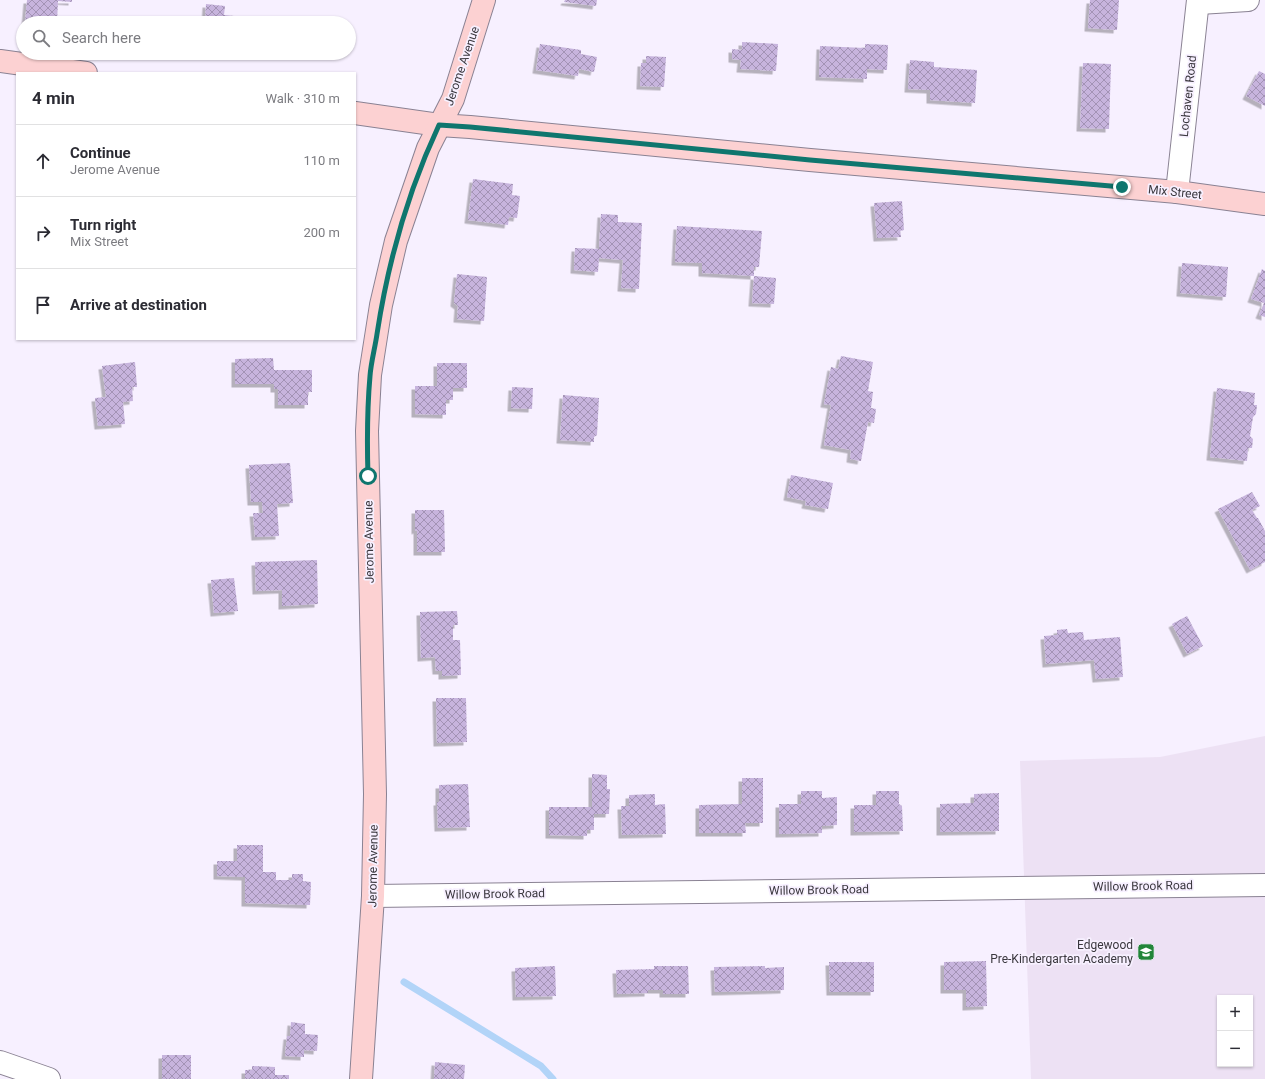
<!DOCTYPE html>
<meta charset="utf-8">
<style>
body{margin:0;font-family:Roboto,sans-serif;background:#f2f2f3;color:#2b2b33}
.controls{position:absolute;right:12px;bottom:12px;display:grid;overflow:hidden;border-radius:0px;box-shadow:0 1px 3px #0004}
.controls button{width:36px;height:36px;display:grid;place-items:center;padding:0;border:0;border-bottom:1px solid #e1e1e2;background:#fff;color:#2b2b33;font:20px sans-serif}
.stop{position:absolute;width:12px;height:12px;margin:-9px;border:3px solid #0f766e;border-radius:50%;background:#fff}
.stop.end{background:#0f766e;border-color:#fff;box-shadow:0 1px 4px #0008}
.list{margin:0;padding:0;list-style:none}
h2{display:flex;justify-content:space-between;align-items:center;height:52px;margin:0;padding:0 16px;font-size:17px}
h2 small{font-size:13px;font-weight:400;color:#7c7c81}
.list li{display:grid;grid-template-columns:26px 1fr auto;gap:12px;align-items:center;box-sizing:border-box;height:72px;padding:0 16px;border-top:1px solid #e1e1e2}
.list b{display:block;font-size:15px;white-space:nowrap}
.list p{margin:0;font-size:13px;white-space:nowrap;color:#7c7c81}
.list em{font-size:13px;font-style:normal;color:#7c7c81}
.icon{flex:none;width:22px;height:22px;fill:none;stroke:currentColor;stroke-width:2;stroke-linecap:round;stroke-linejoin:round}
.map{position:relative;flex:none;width:1265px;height:1079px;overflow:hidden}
.search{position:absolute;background:#fff;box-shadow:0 1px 3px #0004;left:16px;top:16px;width:340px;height:44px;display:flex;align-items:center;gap:10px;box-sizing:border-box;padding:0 14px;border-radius:22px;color:#7c7c81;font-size:15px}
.panel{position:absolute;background:#fff;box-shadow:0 1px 3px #0004;left:16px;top:72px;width:340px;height:268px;border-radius:0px}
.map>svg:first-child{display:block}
.education{fill:#ede1f4;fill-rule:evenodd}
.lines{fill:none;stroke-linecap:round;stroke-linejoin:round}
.stream{stroke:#b2d4f8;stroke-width:7}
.building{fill:url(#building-cross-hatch);filter:url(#shadow)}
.minor-casing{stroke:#8a8293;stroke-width:24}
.secondary-casing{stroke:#8a8293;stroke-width:24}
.minor{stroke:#fff;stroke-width:22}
.secondary{stroke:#fcd1d2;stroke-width:22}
.route{stroke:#0f766e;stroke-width:5}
.labels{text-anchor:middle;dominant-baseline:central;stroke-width:3.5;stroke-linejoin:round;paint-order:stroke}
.street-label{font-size:12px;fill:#3a373e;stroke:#f7f0ff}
.poi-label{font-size:12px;fill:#3a373e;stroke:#f7f0ff;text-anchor:end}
</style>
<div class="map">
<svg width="1265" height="1079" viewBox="0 0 1265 1079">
<defs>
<pattern id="building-cross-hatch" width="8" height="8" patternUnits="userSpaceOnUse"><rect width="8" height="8" fill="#c7b4dd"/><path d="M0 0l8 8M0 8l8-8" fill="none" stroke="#a393b5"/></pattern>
<filter id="shadow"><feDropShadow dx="-3.5" dy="3.5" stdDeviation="0" flood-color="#0004"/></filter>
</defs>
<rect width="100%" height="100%" fill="#f7f0ff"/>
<path class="education" d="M1265,736V1079H1031L1020,761L1160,757ZM1220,998H1250V1064H1220Z"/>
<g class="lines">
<path class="stream" d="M404,982L541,1066L553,1079"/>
</g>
<g class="building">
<path d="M27,0H72V2L58,1L57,23H25Z"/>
<path d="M565,0H597L596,6L564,2Z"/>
<path d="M1090,0H1119L1117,30L1088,28Z"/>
<path d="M206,4L225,6L224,15L254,18V23H205Z"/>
<path d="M742,42L778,44L776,71L740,69L741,60L732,59V49L742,50Z"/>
<path d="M540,44L581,50V54L597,57L594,72L579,69L578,76L536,70Z"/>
<path d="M865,44L888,45L887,70L867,69V79L819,77L820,46L865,48Z"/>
<path d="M646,56L666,57L664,87L640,86L641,63H646Z"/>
<path d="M910,60L934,62V67L977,70L975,103L930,100V90L908,89Z"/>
<path d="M1083,63L1111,64L1109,129L1080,128Z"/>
<path d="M1259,71L1265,74V106L1246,96Z"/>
<path d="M473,179L513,184L512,195L520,196L517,218L509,217L508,225L468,220Z"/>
<path d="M902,201L904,230L900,231L901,237L877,238L874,203Z"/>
<path d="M601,214L618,215V222L642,223L639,289L621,288L623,260L599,258L598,272L574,270L575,248L599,249Z"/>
<path d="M677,226L762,231L759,267H754V276L702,273V263L675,262Z"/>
<path d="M1182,263L1228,267L1226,297L1180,293Z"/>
<path d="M1262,269L1265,271V317L1259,315L1264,303L1251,299Z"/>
<path d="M457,274L487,277L484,321L457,319L458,306L454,303Z"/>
<path d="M754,276L776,278L774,304L752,303Z"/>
<path d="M841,356L873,362L868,391L873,392L871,408L876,409L874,423L868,422L861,461L850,459L851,450L824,445L831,405L824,404L831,367L838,369Z"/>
<path d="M273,358L274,370H312V392H308V405H278V389H274V384H235V359Z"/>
<path d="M135,362L137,387H132L133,401L123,402L125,424L98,426L95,398L106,397L102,366Z"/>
<path d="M437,363H467V388H453V400H446V415L415,414V386H437Z"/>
<path d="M512,387L533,388L532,409L511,408Z"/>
<path d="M1217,388L1255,393L1254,405H1257L1256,414L1253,417L1250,436L1253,439L1252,448H1248L1247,461L1210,457Z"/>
<path d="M563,395L599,398L597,435L594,437V442L560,440Z"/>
<path d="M290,463L293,503L277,504L279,536L255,537L253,513H263L262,502H251L249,465Z"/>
<path d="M791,475L833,483L828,509L805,505L806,501L787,497Z"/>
<path d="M1252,492L1260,506L1252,510L1257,518H1258L1265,531V562L1250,570L1218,509Z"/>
<path d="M415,510H444L445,552H417V530L415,531Z"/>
<path d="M317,560L318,604L282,606V590L256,591L255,562Z"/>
<path d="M234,578L238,611L214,613L211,580Z"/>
<path d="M457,611L458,625H453V640H460L461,675L442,676V671H436L435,657L421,658L420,612Z"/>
<path d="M1187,616L1203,646L1187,654L1172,624Z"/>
<path d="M1067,629L1068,633L1083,632L1084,640L1120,637L1123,677L1096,679L1094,660L1046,664L1044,636L1057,635V630Z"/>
<path d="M436,698H466L467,742L437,743Z"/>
<path d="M592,774L607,775V789H610L609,814H594V830H587V836L549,835V807H592Z"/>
<path d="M742,778H763V823H745L746,833H699V805L742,804Z"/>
<path d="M468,784L470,827L438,828L437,802H439V785Z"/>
<path d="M801,791H822V798L837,797V825L822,826V833L779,834V804H801Z"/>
<path d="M876,791H899V804L902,806L903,831L854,832V805H876Z"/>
<path d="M999,793V831L940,832V804L974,803V794Z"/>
<path d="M655,794V805L665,804L666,834L622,835L621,806H629V795Z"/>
<path d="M237,845H263V872H276V880H292V874H303V881L311,882L310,905L245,903V877L217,876V861H237Z"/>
<path d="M986,961L987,1006L966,1007V990H944V962Z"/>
<path d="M829,962H874V992H830Z"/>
<path d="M555,966L556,996L516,997L515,968Z"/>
<path d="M654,966H688L689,994H663V990H648V993L617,994L616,970L654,969Z"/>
<path d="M765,966V968L784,967V990L715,992L714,967Z"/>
<path d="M291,1022L305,1024V1034L318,1035L317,1051L304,1050V1057L285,1056L287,1036H290Z"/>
<rect x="162" y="1055" width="29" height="24"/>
<path d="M435,1062L465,1065L464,1079H434Z"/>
<path d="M252,1066L275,1067V1075H289V1079H245V1070H252Z"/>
</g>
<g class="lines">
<defs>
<g id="minor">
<path d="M1199,3L1248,0"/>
<path d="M1177,192L1198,0"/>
<path d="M373,896L1265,885"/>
<path d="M0,1062L49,1079"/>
</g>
<g id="secondary">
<path d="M0,61L86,73"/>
<path d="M355,113L439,125L470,127L810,160L1177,192L1265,204"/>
<path d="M361,1079L373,896L375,794L367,431L370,375L381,305L396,241L428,148L453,99L484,0"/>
</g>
</defs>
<use href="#minor" class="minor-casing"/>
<use href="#secondary" class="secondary-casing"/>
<use href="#minor" class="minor"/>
<use href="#secondary" class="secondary"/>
</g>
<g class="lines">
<path class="route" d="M368,476C367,443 367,410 370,376C371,362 375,348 377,334C388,262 408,191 439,125L470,127L810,160L1122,187"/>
</g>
<defs>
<symbol id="school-square" viewBox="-11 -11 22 22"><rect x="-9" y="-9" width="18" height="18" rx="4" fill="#228539" stroke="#f7f0ff"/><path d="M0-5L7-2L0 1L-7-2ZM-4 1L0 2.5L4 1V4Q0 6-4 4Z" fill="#fff"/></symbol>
</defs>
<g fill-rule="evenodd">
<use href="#school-square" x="1136" y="942" width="20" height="20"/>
</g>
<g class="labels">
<g class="street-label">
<text transform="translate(462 66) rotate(-71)">Jerome Avenue</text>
<text transform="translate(1188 96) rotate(-84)">Lochaven Road</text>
<text transform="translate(1175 192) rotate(6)">Mix Street</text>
<text transform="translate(369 542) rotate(-91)">Jerome Avenue</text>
<text transform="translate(373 866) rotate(-89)">Jerome Avenue</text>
<text transform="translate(1143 886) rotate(-1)">Willow Brook Road</text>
<text transform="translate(819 890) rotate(-1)">Willow Brook Road</text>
<text transform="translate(495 894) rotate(-1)">Willow Brook Road</text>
</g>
<g class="poi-label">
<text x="1133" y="945">Edgewood<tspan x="1133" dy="14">Pre-Kindergarten Academy</tspan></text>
</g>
</g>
</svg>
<div class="controls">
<button>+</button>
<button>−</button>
</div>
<div class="stop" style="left:368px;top:476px"></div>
<div class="stop end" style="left:1122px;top:187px"></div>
<div class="search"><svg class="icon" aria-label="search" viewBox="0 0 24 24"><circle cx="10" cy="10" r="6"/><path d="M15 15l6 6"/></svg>Search here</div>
<section class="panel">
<h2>4 min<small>Walk · 310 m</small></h2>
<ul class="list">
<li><svg class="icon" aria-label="ahead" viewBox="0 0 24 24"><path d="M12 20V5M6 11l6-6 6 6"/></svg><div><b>Continue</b><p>Jerome Avenue</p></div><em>110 m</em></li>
<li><svg class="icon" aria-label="right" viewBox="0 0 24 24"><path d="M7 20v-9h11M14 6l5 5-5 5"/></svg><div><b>Turn right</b><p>Mix Street</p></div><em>200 m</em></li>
<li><svg class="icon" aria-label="arrive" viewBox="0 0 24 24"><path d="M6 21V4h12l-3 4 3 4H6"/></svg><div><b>Arrive at destination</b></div></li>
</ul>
</section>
</div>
